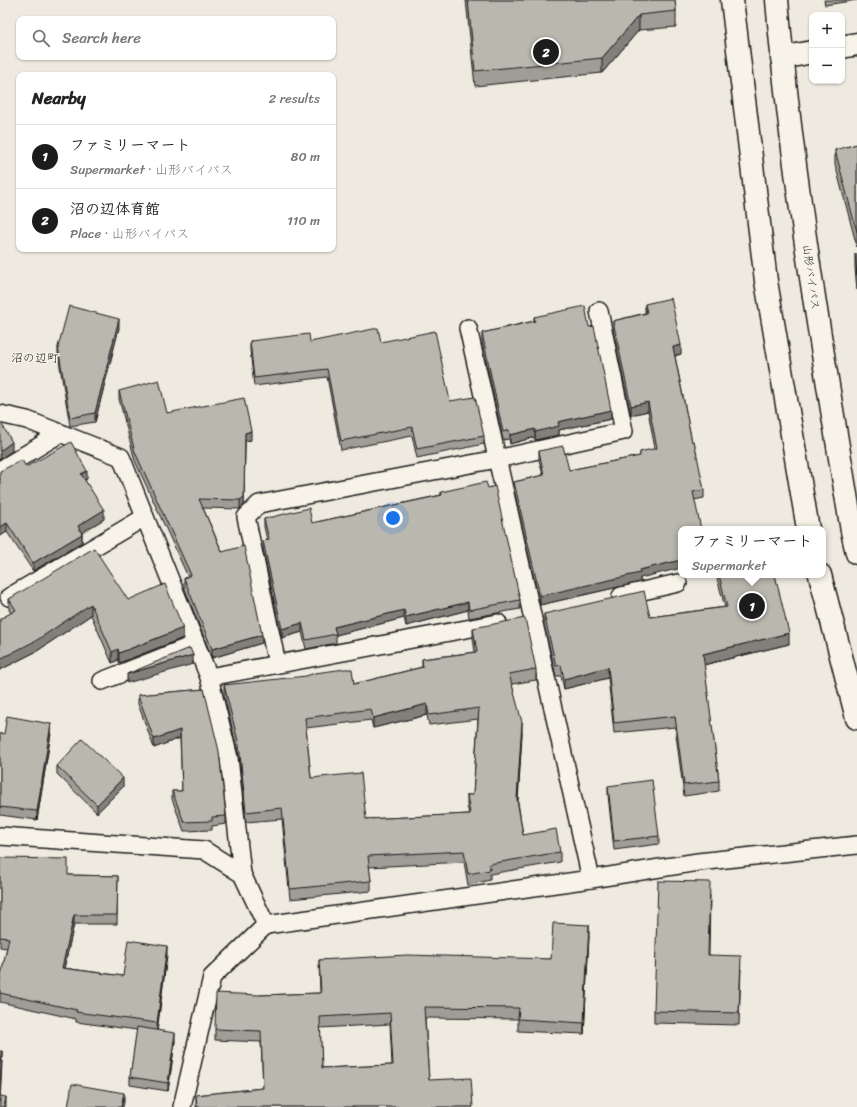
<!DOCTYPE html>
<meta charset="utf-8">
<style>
body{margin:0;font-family:Sriracha,"Klee One",sans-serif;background:#f2f2f2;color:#222}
.controls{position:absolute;right:12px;top:12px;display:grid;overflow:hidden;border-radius:8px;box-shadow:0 1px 3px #0004}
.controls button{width:36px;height:36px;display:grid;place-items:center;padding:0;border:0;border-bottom:1px solid #e0e0e0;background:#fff;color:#222;font:20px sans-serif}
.you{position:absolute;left:393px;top:518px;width:14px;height:14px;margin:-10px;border:3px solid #fff;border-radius:50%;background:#1a73e8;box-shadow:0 0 0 6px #1a73e833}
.badge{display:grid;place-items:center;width:26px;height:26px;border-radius:50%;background:#1c1c1c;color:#fff;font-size:13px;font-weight:700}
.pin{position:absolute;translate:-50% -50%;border:2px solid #fff;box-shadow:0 1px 4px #0006}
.popup{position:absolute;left:678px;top:526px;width:148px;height:52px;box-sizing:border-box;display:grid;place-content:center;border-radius:8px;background:#fff;filter:drop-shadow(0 1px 3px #0005);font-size:13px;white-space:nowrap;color:#767676}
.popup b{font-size:15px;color:#222}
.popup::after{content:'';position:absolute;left:50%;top:100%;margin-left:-8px;border:8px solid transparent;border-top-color:#fff}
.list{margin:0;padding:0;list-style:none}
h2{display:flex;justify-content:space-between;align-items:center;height:52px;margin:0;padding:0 16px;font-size:17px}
h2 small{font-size:13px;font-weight:400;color:#767676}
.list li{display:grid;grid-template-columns:26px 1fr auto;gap:12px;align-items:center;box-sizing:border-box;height:64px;padding:0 16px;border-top:1px solid #e0e0e0}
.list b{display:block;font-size:15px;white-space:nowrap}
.list p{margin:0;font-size:13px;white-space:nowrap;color:#767676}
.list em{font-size:13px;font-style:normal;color:#767676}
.icon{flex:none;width:22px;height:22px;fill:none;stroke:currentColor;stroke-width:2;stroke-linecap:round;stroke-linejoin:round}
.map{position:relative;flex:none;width:857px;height:1107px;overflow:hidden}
.search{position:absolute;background:#fff;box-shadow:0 1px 3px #0004;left:16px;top:16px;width:320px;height:44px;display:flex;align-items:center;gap:10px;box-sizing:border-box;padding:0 14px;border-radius:8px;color:#767676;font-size:15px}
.panel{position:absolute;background:#fff;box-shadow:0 1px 3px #0004;left:16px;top:72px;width:320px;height:180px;border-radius:8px}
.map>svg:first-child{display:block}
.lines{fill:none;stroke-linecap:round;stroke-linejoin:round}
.lane-casing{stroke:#1c1c1c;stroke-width:20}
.street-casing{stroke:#1c1c1c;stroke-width:25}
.highway-casing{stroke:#1c1c1c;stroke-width:25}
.lane{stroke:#f7f3e8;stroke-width:17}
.street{stroke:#f7f3e8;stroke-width:22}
.highway{stroke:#f7f3e8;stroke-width:22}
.wall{fill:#a09d96;stroke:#1c1c1c;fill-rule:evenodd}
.shaded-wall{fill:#82807a;stroke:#1c1c1c}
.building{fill:#bab7af;stroke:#1c1c1c;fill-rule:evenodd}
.labels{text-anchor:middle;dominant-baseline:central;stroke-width:3;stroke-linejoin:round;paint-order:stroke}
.street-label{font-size:11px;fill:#1c1c1c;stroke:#f7f3e8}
.neighbourhood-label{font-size:12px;fill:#1c1c1c;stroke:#f7f3e8}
</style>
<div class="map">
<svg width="857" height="1107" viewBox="0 0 857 1107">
<rect width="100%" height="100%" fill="#eeeae0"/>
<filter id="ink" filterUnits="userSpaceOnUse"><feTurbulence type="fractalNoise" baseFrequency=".025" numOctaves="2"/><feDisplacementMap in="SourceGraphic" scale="8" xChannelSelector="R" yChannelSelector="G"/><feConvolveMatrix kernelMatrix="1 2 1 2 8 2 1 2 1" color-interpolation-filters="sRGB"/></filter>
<g filter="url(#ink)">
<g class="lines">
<defs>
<g id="lane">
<path d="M468,328L591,879"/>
<path d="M0,414L27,420L121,457L209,677L229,758L242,874"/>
<path d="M0,470L61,433"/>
<path d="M621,596L678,583"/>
<path d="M9,597L145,517"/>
<path d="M277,664L246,517L259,504L497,459L624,431L599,311"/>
<path d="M209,677L498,623"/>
<path d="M102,681L196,644"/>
<path d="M0,836L204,850L242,874L266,925L591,879L698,862L857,845"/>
<path d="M182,1107L212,977L266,925"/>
</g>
<g id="street">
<path d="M842,47L857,44"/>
<path d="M782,58L812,52"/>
</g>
<g id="highway">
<path d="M732,0L766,281L808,529"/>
<path d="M777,0C792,178 823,355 852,531L857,553"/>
<path d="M820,575L857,718"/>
</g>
</defs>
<use href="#lane" class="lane-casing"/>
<use href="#street" class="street-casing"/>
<use href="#highway" class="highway-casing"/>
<use href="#lane" class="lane"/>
<use href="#street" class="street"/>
<use href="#highway" class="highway"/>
</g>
<g class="wall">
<path d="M466,0H675L676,11V27L639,30L602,73L475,86Z"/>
<path d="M824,0H857L825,5Z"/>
<path d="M857,144V247L835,164V150Z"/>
<path d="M855,254H857V290L855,268Z"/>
<path d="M645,304L681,354L675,356L692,442L704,490V498L694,500L640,578V582L540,605L514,490V482L543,475L539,460V451L569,470L640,456V452L655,449L648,411L631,415L613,330V321L645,313Z"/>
<path d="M534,317L589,327L611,419L559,430V435L535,440V437L510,444L509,439L503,440L482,342V333L534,321Z"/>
<path d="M119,328L95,422L70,426L58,355V347Z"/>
<path d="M250,341L381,342L450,401L484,436V444L417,458L412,436L341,450L327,377L254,386L250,350Z"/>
<path d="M119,391L167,413L251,440L245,441L244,505L240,509L203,508L262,643L212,658L184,587V578L188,577L135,461L119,399Z"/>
<path d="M26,467L87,479L85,480L104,519L82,532V542L33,571L7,532L0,536Z"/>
<path d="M488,488L520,600V609L469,618L468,610L406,626L404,618L336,635V643L306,649L302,632L282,638L263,549V541L267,540L264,527V519L312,523L441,495V492Z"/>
<path d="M716,575H775L789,644L704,665L719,781V791L684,796L675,727L614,733L608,678L564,689L561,676H556L544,624V614L650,617L725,607Z"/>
<path d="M9,599L128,600L183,638L119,663L118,660L112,663L91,615L37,651L0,670V619L11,613L9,610Z"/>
<path d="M473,628L536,669V680L512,684L522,733L518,802L523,835L560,852V862L490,874V880L468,885L464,862L369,867L371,881V891L290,899L282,819L246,822L239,756L224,695V685L354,684L422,667V659L475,652L473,638ZM427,715L429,725L478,719L473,795H467V806L469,814L366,819L311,778L306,728L371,720L373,728Z"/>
<path d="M204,689L226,816V824L212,826V830L184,831L172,799V791H182L180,738L154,748L138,704V695Z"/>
<path d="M51,733L37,820L0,815V734Z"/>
<path d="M57,766L123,787L97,813L57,774Z"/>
<path d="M608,786L659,836V844L614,850L608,795Z"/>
<path d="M0,858L68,875L118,876L117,924H74L64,968L123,976L167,955L157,1030L175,1041L168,1091L130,1085V1077L137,1030L76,1022V1019L0,1002V980L7,948L0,947Z"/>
<path d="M710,895L709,955L741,969L739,1025L654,1023V1011Z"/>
<path d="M589,936L584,1034L518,1031V1019L425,1018L429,1080L473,1107H196V1095L263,1088L261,1042L215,1040V1029L260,995L320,993L319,960L551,959ZM390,1024L392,1065L322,1068L320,1028Z"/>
</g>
<g class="shaded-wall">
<path d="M639,15V30L602,73V58Z"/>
<path d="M119,319V328L95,422V413Z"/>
<path d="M681,345V354L673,356V347Z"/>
<path d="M648,402V411L631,415V406Z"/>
<path d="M611,410V419L559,430V435L535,440V432L558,422Z"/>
<path d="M535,429V437L510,444V435Z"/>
<path d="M251,431V440L245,441L244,505L240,509V500L245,433Z"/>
<path d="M12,442V451L0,459V451Z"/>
<path d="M87,471V479L81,482V474Z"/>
<path d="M104,510V519L78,535V526Z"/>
<path d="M7,523V532L0,536V527Z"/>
<path d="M82,534V542L33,571V563Z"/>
<path d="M681,560V568L640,578V582L540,605V596L639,570Z"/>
<path d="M468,602V610L406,626V617Z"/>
<path d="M91,604V615L37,651L0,670V659Z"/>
<path d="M404,610V618L336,635L334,627Z"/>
<path d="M302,623V632L282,638V629Z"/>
<path d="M183,628V638L119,663V653Z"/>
<path d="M789,633V644L703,665V654Z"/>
<path d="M262,635V643L212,658V649Z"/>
<path d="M118,649V660L112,663V652Z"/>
<path d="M193,655V664L127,683V674Z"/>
<path d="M608,667V678L564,689V679Z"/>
<path d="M427,704V715L373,728V718Z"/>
<path d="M522,722V733L517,810V799Z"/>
<path d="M51,724V733L37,820V811Z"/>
<path d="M180,730V738L154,748V739Z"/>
<path d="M123,778V787L97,813V805Z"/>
<path d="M74,915V924L62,978V968Z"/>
<path d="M589,925V936L584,1034V1023Z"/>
<path d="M167,946V955L157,1032V1023Z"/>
<path d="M175,1033V1041L168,1091V1083Z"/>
<path d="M2,1051V1062L0,1102V1090Z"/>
<path d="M124,1093V1102L123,1107H121Z"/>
<path d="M6,1097V1107H4Z"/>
</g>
<g class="building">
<path d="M468,0H675L676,11L639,15L602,58L475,71Z"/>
<path d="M857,144V232L835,150Z"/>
<path d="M855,254H857V275Z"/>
<path d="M671,298L681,345L673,347L692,442L694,441L704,490L693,492L701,529H681V560L639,570L640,573L540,596L514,482L544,475L539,451L563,446L569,470L640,456V452L657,448L648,402L631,406L613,321L647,313L645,304Z"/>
<path d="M69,306L119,319L95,413L70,418L58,347Z"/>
<path d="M585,306L589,327L594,326L611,410L558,422L559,426L535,432V429L510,435L509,430L503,432L482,333L535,321L534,317Z"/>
<path d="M378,328L381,342L435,331L450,401L475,397L484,436L417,449L412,427L341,441L327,369L254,378L250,341L309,334L310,342Z"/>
<path d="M159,380L167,413L244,398L251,431L245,433L244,497L240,500L199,499L222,552L244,546L262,635L212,649L184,578L191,575L135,452L119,391Z"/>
<path d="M0,421L12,442L0,451Z"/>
<path d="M71,442L87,471L81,474L104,510L78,526L82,534L33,563L7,523L0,527V471L22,460L26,467Z"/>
<path d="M486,482L488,488L495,486L520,600L469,610L468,602L406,617L404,610L334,627L336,634L306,640L302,623L282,629L263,541L269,539L264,519L309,508L312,523L442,495L441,492Z"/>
<path d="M94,548L128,600L165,584L183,628L119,653L118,649L112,652L91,604L37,640L0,659V619L16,610L9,599Z"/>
<path d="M719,575H775L789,633L703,654L719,781L684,785L675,716L614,723L608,667L564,679L561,665L556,666L544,614L644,591L650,617L727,607Z"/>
<path d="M525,618L536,669L509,674L522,722L517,799L523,835L556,829L560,852L489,864L490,870L468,874L464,851L368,856L371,881L290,889L282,808L246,812L239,745L224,685L306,676L315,673L345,669H352L354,684L423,667L422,659L477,652L473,628ZM427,704L429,715L479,708L473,795H467L470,814L366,819L361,773L311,778L305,718L371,709L373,718Z"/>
<path d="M190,648L193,655L127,674Z"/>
<path d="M204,689L219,751L226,816L212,817V821L184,822L172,791H182L180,730L154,739L138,695Z"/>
<path d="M7,716L51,724L37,811L0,807V734H4Z"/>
<path d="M82,739L123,778L97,805L57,766Z"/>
<path d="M652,780L659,836L614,841L608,786Z"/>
<path d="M0,858L68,859V875L118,876L117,915H74L62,968L123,976L128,940L167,946L157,1023L76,1012L77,1010L0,993V980L9,938L0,937Z"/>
<path d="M658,881L710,882L708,955L741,956L739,1013L654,1011Z"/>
<path d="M553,923L589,925L584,1023L518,1019L519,1008L424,1007L429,1080L471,1078L473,1107H197L196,1095L263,1088L261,1031L215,1029L216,993L260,995L321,993L319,960L407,955L551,959ZM390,1013L393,1065L322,1068L320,1017Z"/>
<path d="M137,1027L175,1033L168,1083L130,1077Z"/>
<path d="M0,1051H2L0,1090Z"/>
<path d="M72,1084L124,1093L121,1107H68Z"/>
<path d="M0,1096L6,1097L4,1107H0Z"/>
</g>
</g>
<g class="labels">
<g class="street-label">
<text transform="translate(811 277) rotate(82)">山形バイパス</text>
</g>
<g class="neighbourhood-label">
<text x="35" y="358">沼の辺町</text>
</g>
</g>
</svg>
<div class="controls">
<button>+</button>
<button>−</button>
</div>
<div class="you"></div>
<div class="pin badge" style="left:752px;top:606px">1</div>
<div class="popup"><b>ファミリーマート</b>Supermarket</div>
<div class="pin badge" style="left:546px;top:52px">2</div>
<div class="search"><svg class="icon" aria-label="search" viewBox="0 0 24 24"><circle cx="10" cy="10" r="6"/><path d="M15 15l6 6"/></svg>Search here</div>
<section class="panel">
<h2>Nearby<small>2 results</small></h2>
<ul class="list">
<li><span class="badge">1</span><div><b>ファミリーマート</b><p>Supermarket · 山形バイパス</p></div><em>80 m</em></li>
<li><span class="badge">2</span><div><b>沼の辺体育館</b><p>Place · 山形バイパス</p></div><em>110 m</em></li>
</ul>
</section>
</div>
